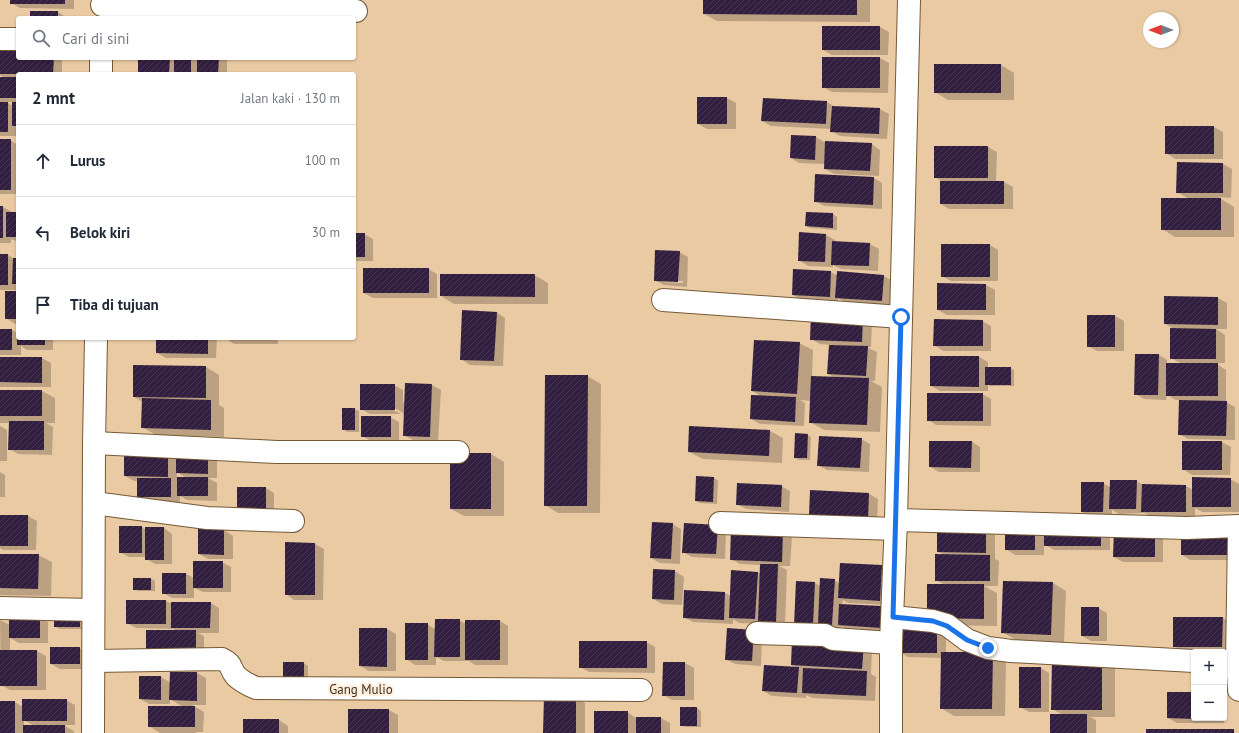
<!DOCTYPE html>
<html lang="id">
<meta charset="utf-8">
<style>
body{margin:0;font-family:"PT Sans",sans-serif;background:#f2f2f3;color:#1f2937}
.controls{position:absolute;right:12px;bottom:12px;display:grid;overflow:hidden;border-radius:4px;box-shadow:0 1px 3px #0004}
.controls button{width:36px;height:36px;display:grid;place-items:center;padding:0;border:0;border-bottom:1px solid #e0e1e3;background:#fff;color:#1f2937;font:20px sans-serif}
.compass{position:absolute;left:1143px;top:12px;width:36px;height:36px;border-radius:50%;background:#fff;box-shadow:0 1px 3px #0004;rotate:270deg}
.stop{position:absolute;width:12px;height:12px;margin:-9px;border:3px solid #1a73e8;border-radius:50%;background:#fff}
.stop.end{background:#1a73e8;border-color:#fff;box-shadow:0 1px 4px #0008}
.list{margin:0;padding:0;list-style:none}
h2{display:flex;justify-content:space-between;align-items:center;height:52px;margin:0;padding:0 16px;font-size:17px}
h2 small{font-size:13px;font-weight:400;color:#747a83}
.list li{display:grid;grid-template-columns:26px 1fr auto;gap:12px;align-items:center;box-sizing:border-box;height:72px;padding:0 16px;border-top:1px solid #e0e1e3}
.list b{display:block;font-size:15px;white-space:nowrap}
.list em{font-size:13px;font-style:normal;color:#747a83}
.icon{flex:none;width:22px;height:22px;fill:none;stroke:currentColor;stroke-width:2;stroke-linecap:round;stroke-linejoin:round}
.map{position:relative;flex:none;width:1239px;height:733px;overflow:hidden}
.search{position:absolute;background:#fff;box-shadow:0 1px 3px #0004;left:16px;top:16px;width:340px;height:44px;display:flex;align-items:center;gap:10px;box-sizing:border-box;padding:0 14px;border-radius:4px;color:#747a83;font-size:15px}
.panel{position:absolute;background:#fff;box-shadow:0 1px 3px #0004;left:16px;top:72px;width:340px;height:268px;border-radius:4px}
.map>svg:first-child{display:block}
.shadow{fill:#0003;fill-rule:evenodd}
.building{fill:url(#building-hatch)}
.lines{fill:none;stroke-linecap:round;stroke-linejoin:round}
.minor-casing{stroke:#755936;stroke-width:24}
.minor{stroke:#fff;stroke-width:22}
.route{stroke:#1a73e8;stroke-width:5}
.labels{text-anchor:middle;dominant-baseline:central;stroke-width:4;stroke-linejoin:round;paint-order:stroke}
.street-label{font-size:13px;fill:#3f3223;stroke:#feeeda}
</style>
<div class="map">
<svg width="1239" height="733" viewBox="0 0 1239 733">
<defs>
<pattern id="building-hatch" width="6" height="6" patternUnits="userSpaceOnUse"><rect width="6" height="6" fill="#321e3e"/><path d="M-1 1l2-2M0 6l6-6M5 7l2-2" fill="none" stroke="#483751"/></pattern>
</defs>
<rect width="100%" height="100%" fill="#eacaa3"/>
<g class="shadow">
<path d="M11,0H74V9L20,8L11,3Z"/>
<path d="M704,0H870V22L717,21L704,14Z"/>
<path d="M146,8L254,18H146Z"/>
<path d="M31,12H58L67,18H31Z"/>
<path d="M880,27L889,32L888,55H832L823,50Z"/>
<path d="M0,45L18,58H62V74H18V129L17,128V136H0V78H5L0,75ZM7,102H13V106L11,105Z"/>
<path d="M139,58H171L175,60V58H195L198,59V58H227V74H139Z"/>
<path d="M880,58L889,63L888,93L832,92L823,87Z"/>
<path d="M935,65H1001L1014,73V100H948L935,92Z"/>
<path d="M698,98H727L736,103V129H707L698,124Z"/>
<path d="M827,102L835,107L880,109L889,114L887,139L840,136L831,131L832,129L771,126L762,121Z"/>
<path d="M1214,127L1223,132V159H1175L1166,153Z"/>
<path d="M792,136L816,137L826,143L872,144L880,150L879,176L834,174L825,169V164L799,163L791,158Z"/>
<path d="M0,140H10L18,145V194H0Z"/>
<path d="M988,147L997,152L996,182H1004L1013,187V209H949L941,204V181L935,177Z"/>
<path d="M1223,164L1232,169L1231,198L1218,197L1234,207V237H1175L1162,229L1189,199L1177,192Z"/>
<path d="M874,178L882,183V209L824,206L815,201Z"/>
<path d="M0,207H3L12,212L18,213V242L11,239V243H0Z"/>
<path d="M807,213L833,214L837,217V230L810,228L806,226Z"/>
<path d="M354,234H364L373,239V261H354Z"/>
<path d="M826,235L835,240L834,242L870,244L879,249L878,271L841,269L833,265V267L808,266L799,260Z"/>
<path d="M990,245L998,250V281H951L942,276Z"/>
<path d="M679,252L688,257L687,287L664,285L655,280ZM663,280L683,281V283L663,282Z"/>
<path d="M0,255H8L15,259H18V286H17V290H0Z"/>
<path d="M428,269L437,274V298H373L364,293Z"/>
<path d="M831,272L838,276V272L884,276L893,281L891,306L845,302L838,298V301L802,300L793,295Z"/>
<path d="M534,275L548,283V304H454L441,296Z"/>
<path d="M938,285H986L995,290V315H947L938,310Z"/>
<path d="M18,292V324H15L6,318Z"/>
<path d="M1218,298L1227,303V329H1216L1225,335V363H1215L1226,370V402L1235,407V440L1188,439L1179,434L1180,400H1176L1167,395L1166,400L1144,399L1135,394L1159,355L1167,360V364H1182L1171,358L1174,329L1165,324Z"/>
<path d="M496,312L505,318L503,366L470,365L461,359Z"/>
<path d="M1088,316H1115L1124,321V351H1097L1088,346Z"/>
<path d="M982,321L991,326V351H943L934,345Z"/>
<path d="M872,323L871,347H866L877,352L875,381H871L882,387L880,432L824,430L810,422L811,401L800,400L805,403L804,426L760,424L751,419L761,396L752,391L799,343L813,350L812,377L836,378L828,374L830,345L820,344L811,339Z"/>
<path d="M0,330H12L18,333V338H53V350H27L21,346V355H0Z"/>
<path d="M157,338H217L216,358H166L157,353Z"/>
<path d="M225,338H278V344H234Z"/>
<path d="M931,357H979L988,362V368H1010L1014,370V386H990L988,385V391H940L931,386Z"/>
<path d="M0,358H42L51,363V387H0Z"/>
<path d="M206,367L219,375V405L224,408V437L156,435L142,427L143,402L134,397Z"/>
<path d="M587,376L601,384L600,513H558L545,505Z"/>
<path d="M394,385L403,390V403L432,385L441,390L438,442L413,440L404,435L405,414L391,406L390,408L401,414H370L361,409Z"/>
<path d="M0,391H42L55,398V423H46L53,427L52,455L18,454L9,449L10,423H0Z"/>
<path d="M982,394L991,399V426L936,425L928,420Z"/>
<path d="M354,409L359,411V432H347L343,429Z"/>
<path d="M390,417L399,422V441H371L362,436Z"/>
<path d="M0,426L7,430V461H0Z"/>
<path d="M770,431L783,438L782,463L703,459L689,452Z"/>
<path d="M807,435L811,437L810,460H799L795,458Z"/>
<path d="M861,439L870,444L869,472L827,470L818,465Z"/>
<path d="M1220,441L1231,447L1230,475H1192L1183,469Z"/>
<path d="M972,442L980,447V472H939L930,467Z"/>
<path d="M125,452L217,458V478H208L217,483V501L187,500L180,496V502H147L138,497V481H134L125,476ZM177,472L186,478H177Z"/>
<path d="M451,454H491L504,462V516H464L451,509Z"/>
<path d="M0,472L5,475V497H0Z"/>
<path d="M697,477L714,478L718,481L717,504L700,503L696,501Z"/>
<path d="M1230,479L1239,484V512H1202L1195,508V517H1151L1145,513L1119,514L1112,510V517H1091L1082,512L1103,483L1110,487L1136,481L1144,485L1186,486L1193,490Z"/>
<path d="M781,486L790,491L789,512L746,509L737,504Z"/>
<path d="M266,488L274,493V517H247Z"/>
<path d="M811,491L869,494L878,499L877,524Z"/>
<path d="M0,516H28L37,521L36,550H3L0,548Z"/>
<path d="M672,524L681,529L680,564L660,563L651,558Z"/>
<path d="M685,524L726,531L725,559L692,557L683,552Z"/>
<path d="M142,527L146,530L164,528L172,534V564H155L146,559V557H129L120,552Z"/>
<path d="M938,527L995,533V559L999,561L998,586H984L997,593V626L941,625L945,585L936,580L945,555L938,552Z"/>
<path d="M1006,527L1110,535V550H1054L1044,544V555H1015L1006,549Z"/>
<path d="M199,530H224L233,536V559H208L199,554Z"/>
<path d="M1115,530L1163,535V562H1123L1114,557Z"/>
<path d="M783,531L792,537L790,566H779L787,570L785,626L765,624L739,623L733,619V624L693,622L684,617L685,591L725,593L731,596L757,572L761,574V565L740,564L731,559Z"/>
<path d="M1236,532L1239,560H1190L1182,555Z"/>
<path d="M315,544L324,549L323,600H294L286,594Z"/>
<path d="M0,555H38L52,562L51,596L0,595Z"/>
<path d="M222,562L231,567V592H203L194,588V598H172L163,593L186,574L194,578Z"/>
<path d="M882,566L891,571L889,605L848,603L843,600L842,605L889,632L848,630L841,626V630L804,629L815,583L820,586L834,580L840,583Z"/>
<path d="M675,571L684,577L682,605L662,604L653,599Z"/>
<path d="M134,579H151L155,581V591H138L134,589Z"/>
<path d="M1053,583L1066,591L1064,642L1016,640L1002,632Z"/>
<path d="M166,601L172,604L211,603L219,608V633H198L204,636V657L178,631L173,629L136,628L127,623Z"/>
<path d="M1098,608L1107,613V641H1091L1082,636Z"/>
<path d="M83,615V629H59L55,626Z"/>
<path d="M39,617L48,622V643H19L10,638V651H37L46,656V690H10L1,685L0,620L10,625Z"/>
<path d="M1223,618L1231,623V652H1183L1174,646Z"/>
<path d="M459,620L466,624L500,621L508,626V665H475L469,661H444L436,657V665H415L406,659L427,624L435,629Z"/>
<path d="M899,627L946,632V653L1006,660L1005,716H954L941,708L942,658L908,657L899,652Z"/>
<path d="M360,629H387L396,634V671H369L360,666Z"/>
<path d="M762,636L761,666L735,664L726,659Z"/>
<path d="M646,642L655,647V673L589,672L580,667Z"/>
<path d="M79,648L88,653V669H60L51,664Z"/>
<path d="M872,649L871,674L876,677L875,701L812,698L806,695V698L772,696L763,691L798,668L792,665Z"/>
<path d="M1101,661L1115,668V717H1090L1096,720V733H1051L1063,715L1052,709Z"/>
<path d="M284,663H304L308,666V684Z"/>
<path d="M685,663L694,668V700H672L663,695Z"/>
<path d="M1041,668L1049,673V712H1029L1020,707Z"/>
<path d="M197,673L206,678V705H192L204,712L203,732H195L197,733H143H160L149,726L183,707L170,699V704H149L140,699V677H161L171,683Z"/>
<path d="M1194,693V718H1224V723H1177L1168,718Z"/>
<path d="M576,698L585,703V733H544Z"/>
<path d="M66,700L75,705V725H63L74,731V733H0V702H15L23,707ZM24,720L34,726H24Z"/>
<path d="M681,708H697L701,711V727H685L681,725Z"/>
<path d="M389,710L398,715V733H349Z"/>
<path d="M627,712L636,718H661L670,723V733H595Z"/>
<path d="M279,720L288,726V733H244Z"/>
</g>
<g class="building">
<rect x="10" y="0" width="55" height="4"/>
<path d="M703,0H857V15L703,14Z"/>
<rect x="30" y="11" width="28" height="7"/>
<rect x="822" y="26" width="58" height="24"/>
<path d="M0,44H18V58H54L53,74H0Z"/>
<rect x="822" y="57" width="58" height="31"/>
<path d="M138,58H170L169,74H138Z"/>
<rect x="174" y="58" width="17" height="16"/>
<path d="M197,58H219L218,74H197Z"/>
<rect x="934" y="64" width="67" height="29"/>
<rect x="0" y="77" width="18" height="21"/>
<rect x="697" y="97" width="30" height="27"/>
<path d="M763,98L827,101L826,124L761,121Z"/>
<rect x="0" y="102" width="8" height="30"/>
<rect x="12" y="102" width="6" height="24"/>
<path d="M832,106L880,108L879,134L830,132Z"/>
<rect x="1165" y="126" width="49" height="28"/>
<path d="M791,135L816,136L815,160L790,158Z"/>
<rect x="0" y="139" width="11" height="51"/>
<path d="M825,141L872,143L870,171L824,169Z"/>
<rect x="934" y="146" width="54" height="32"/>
<path d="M1177,162L1223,163V193H1176Z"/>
<path d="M815,174L874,177L873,205L814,202Z"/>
<rect x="940" y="181" width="64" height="23"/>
<rect x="1161" y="198" width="60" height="32"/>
<rect x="0" y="206" width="3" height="32"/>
<rect x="6" y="212" width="12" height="25"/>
<path d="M806,212L833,213V228L805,226Z"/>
<path d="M799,232L826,234L825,262L798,261Z"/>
<rect x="354" y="233" width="11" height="24"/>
<path d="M832,241L870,243L869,266L831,265Z"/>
<rect x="941" y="244" width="49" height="33"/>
<path d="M655,250L680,251L678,282L654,281Z"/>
<rect x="0" y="254" width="8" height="31"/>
<path d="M13,258H18V284H12Z"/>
<rect x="363" y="268" width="66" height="25"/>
<path d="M793,269L831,271L830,297L792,295Z"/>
<path d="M837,271L884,275L882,301L835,298Z"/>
<path d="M440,274H535V297L440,296Z"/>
<path d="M937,283L986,284V310H937Z"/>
<rect x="5" y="291" width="13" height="28"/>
<path d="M1164,296L1218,297V325L1164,324Z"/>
<path d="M462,310L497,312L494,361L460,360Z"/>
<path d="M811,314L863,317L862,342L810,340Z"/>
<rect x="1087" y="315" width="28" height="32"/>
<path d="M934,319L983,320V346H933Z"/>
<path d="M1170,328L1216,329V359H1170Z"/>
<rect x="0" y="329" width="12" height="21"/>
<rect x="17" y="338" width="28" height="7"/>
<path d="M156,338H208V354L156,353Z"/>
<path d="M754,340L800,342L797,394L751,391Z"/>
<path d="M829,345L868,346L866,376L827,374Z"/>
<path d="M1135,354H1159L1158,395H1134Z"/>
<path d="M930,356H979V387L930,386Z"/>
<path d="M0,357H42V383L0,382Z"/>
<rect x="1166" y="363" width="52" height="33"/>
<path d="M133,365L206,366V398L133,397Z"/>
<rect x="985" y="367" width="26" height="18"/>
<path d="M545,375H588L587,506H544Z"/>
<path d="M811,376L869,378L867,425L809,423Z"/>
<path d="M405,383L432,384L430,437L403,436Z"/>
<rect x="360" y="384" width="35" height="26"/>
<rect x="0" y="390" width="42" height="26"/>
<rect x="927" y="393" width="56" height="28"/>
<path d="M751,395L796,397L795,422L750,419Z"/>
<path d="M142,398L211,400V430L141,428Z"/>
<path d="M1179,400L1227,401L1226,436L1178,435Z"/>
<rect x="342" y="408" width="13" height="22"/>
<rect x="361" y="416" width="30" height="21"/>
<path d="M9,421H44V450H8Z"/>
<path d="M689,426L770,430L769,456L688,452Z"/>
<path d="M795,433L808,434L807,458H794Z"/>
<path d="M819,436L862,438L860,468L817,466Z"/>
<path d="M929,441H972L971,468L929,467Z"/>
<rect x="1182" y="441" width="40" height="29"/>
<path d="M124,451H168V477L124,476Z"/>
<path d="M176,452H208V474L176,473Z"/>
<rect x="450" y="453" width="41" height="56"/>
<path d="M696,476L714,477L713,502L695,501Z"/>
<rect x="177" y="477" width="31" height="19"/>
<path d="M1192,477L1231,478V507H1192Z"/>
<rect x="137" y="478" width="34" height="19"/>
<path d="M1110,480H1137L1136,509H1109Z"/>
<path d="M1081,482H1104L1103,512H1081Z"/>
<path d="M737,483L782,485L781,507L736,505Z"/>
<path d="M1142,484L1186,485V512H1141Z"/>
<rect x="237" y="487" width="29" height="25"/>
<path d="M810,490L869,493L868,519L809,516Z"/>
<rect x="0" y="515" width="28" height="31"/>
<path d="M652,522L673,523L671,559L650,558Z"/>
<path d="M684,523L718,525L716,554L682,553Z"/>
<rect x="119" y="526" width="23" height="27"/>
<path d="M937,526H986V553L937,552Z"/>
<rect x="1005" y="526" width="30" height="24"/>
<rect x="145" y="527" width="19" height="33"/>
<path d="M731,528L783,531L782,562L730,560Z"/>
<rect x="1044" y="528" width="57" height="18"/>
<path d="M198,529H224V555L198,554Z"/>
<path d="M1114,529H1155V557H1113Z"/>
<path d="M1181,530L1236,531V555H1181Z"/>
<path d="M285,542L315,543V595H285Z"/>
<path d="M0,554H39L38,589L0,588Z"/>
<path d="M935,554L990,555V581H935Z"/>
<rect x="193" y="561" width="30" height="27"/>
<path d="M840,563L882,565L880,601L838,598Z"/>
<path d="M760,564H778L776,622L758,621Z"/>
<path d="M653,569L675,570L674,600L652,599Z"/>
<path d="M731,570L758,572L755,619L729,618Z"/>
<rect x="162" y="573" width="24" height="21"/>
<rect x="133" y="578" width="18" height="12"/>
<path d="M820,578L835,579L832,625L818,624Z"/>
<path d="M796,581L815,582L813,625H794Z"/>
<path d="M1003,581L1053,582L1051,635L1001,633Z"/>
<path d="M927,584H984V619L927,618Z"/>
<path d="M684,590L725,592L724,620L683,618Z"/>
<rect x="126" y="600" width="40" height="24"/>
<path d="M171,602H211L210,628H171Z"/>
<path d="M839,604L882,606L881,628L838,625Z"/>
<rect x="1081" y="607" width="18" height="29"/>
<rect x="54" y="612" width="26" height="15"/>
<rect x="9" y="616" width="31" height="22"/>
<path d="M1173,617H1223L1222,647H1173Z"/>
<path d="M435,619H460V657H434Z"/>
<rect x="465" y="620" width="35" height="40"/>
<rect x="405" y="623" width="23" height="37"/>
<rect x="898" y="626" width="39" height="27"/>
<path d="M359,628H387V667L359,666Z"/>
<path d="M727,628L754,630L752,661L725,660Z"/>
<rect x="146" y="630" width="50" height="22"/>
<path d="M792,639L864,643L862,669L791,665Z"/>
<rect x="579" y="641" width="68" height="27"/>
<rect x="50" y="647" width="30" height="17"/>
<rect x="0" y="650" width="37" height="36"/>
<path d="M941,652H993L992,709H940Z"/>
<path d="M1052,660H1102V710H1051Z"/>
<rect x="283" y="662" width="21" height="20"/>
<path d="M663,662H685V696H662Z"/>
<path d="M764,665L799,667L797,693L762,691Z"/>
<rect x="1019" y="667" width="22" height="41"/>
<path d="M803,668L867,671L866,696L802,693Z"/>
<path d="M170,672H197V701L169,700Z"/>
<path d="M139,676H161V700L139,699Z"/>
<path d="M1167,692H1194V719L1167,718Z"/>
<path d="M544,697H576V733H543Z"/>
<rect x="22" y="699" width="45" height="22"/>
<rect x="0" y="701" width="15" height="32"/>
<rect x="148" y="706" width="47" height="21"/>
<rect x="680" y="707" width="17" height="19"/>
<rect x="348" y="709" width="41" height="24"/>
<rect x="594" y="711" width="34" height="22"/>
<rect x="1050" y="714" width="37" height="19"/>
<rect x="636" y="717" width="25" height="16"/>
<rect x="243" y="719" width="36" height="14"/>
<rect x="23" y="725" width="42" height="8"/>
<rect x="1146" y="729" width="88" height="4"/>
</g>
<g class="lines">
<defs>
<g id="minor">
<path d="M102,5L356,11"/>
<path d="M0,39H18"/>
<path d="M101,74V58"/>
<path d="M663,300L901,317"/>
<path d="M94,443L277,452H458"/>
<path d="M94,503L207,518L293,521"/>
<path d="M896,520L1187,528L1239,526"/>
<path d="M720,523L896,529"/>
<path d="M1239,534L1237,662L1239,690"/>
<path d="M0,608L93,610"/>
<path d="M893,617L933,621L947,625L967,640L988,648L1011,651L1194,661"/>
<path d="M757,633L825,635L833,639L891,643"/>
<path d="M94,661L222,659C234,665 229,668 236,676C242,682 249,685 256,688L641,690"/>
<path d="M93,733L94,443L96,338"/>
<path d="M891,733V643L896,520L909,0"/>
</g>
</defs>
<use href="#minor" class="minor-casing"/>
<use href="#minor" class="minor"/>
</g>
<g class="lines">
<path class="route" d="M901,317L893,617L933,621L947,626L967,640L988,648"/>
</g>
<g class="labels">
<g class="street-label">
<text x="361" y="689">Gang Mulio</text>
</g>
</g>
</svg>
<div class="controls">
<button>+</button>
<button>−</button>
</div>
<svg class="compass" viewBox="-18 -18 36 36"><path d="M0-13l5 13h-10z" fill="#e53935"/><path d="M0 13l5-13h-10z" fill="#747a83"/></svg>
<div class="stop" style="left:901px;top:317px"></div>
<div class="stop end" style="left:988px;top:648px"></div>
<div class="search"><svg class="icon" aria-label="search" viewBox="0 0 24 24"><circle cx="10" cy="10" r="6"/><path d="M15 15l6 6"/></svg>Cari di sini</div>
<section class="panel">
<h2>2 mnt<small>Jalan kaki · 130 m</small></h2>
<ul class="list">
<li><svg class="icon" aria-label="ahead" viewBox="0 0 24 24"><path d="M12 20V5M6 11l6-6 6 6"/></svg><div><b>Lurus</b></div><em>100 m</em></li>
<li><svg class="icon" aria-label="left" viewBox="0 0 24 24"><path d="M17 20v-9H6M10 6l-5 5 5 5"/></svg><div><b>Belok kiri</b></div><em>30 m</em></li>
<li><svg class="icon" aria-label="arrive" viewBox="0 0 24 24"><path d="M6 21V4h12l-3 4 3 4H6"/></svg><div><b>Tiba di tujuan</b></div></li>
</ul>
</section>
</div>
